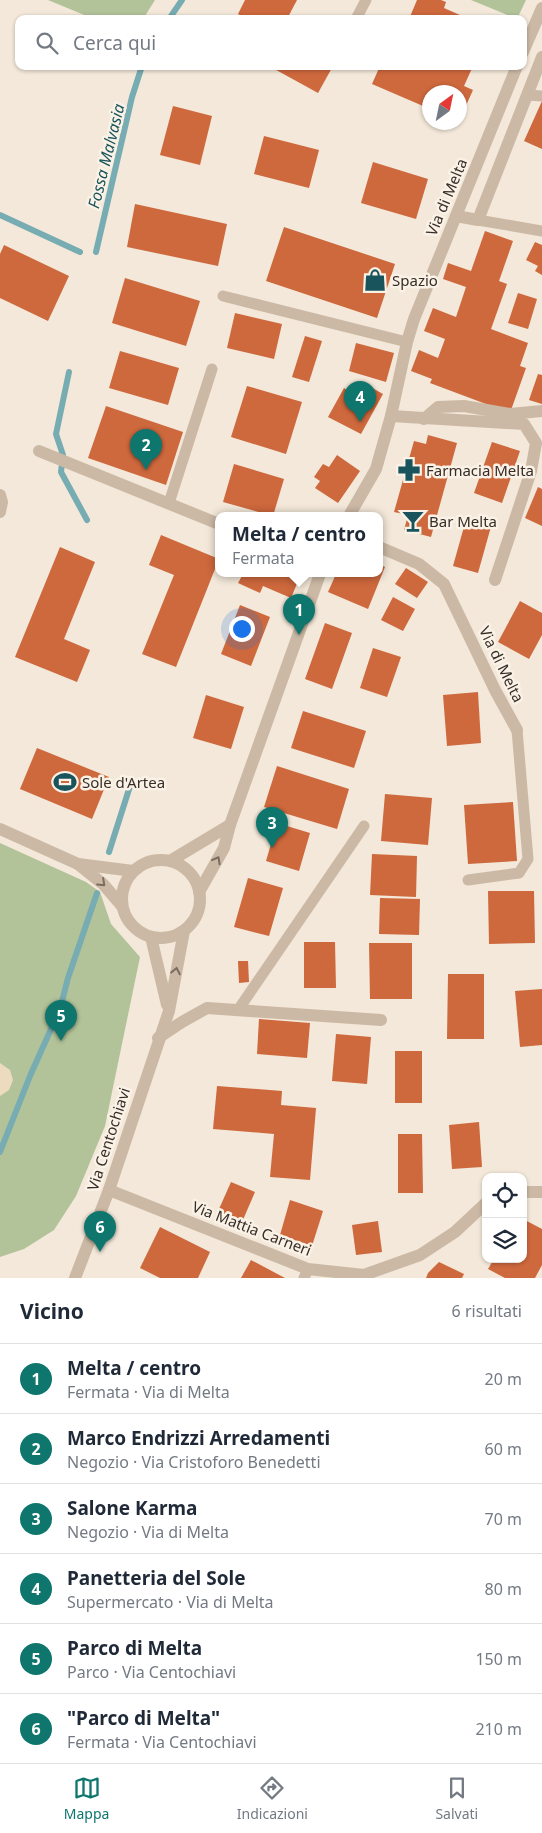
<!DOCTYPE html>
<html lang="it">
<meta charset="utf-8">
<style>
body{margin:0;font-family:"Noto Sans",sans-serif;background:#f2f2f3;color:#1f2937}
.controls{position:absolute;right:15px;bottom:15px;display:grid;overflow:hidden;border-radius:10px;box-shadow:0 1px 4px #0004}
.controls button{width:45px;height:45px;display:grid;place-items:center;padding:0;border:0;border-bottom:1px solid #e0e1e3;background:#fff;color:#1f2937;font:25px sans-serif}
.compass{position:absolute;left:422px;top:85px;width:45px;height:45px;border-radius:50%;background:#fff;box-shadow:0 1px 4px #0004;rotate:33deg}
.you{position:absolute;left:241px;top:628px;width:18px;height:18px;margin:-12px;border:4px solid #fff;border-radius:50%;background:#1a73e8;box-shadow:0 0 0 8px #1a73e833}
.badge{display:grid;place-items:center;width:32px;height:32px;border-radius:50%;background:#0f766e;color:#fff;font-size:16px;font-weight:700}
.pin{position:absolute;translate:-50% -41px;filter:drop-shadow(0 1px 2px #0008)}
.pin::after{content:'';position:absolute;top:26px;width:18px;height:15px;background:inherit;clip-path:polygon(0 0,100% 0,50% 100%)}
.popup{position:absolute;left:215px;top:512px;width:168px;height:65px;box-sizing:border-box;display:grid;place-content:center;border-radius:10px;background:#fff;filter:drop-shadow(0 1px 4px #0005);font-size:16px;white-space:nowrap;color:#747a83}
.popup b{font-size:19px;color:#1f2937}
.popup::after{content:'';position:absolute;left:50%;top:100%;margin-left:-10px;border:10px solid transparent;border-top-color:#fff}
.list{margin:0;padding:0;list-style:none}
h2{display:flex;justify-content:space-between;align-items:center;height:65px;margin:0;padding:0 20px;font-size:21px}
h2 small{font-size:16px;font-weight:400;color:#747a83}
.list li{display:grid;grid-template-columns:32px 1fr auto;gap:15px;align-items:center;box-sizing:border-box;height:70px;padding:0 20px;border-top:1px solid #e0e1e3}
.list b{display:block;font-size:19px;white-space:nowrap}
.list p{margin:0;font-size:16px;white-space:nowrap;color:#747a83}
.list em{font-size:16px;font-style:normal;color:#747a83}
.icon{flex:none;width:28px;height:28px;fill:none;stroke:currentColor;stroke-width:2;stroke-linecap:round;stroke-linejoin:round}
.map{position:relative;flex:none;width:542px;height:1278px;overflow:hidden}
.search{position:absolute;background:#fff;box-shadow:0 1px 4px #0004;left:15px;right:15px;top:15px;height:55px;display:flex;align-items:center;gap:12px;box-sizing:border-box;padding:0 18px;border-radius:10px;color:#747a83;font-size:19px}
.sheet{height:485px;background:#fff}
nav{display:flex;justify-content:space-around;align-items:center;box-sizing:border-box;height:70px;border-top:1px solid #e0e1e3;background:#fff;font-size:14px;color:#747a83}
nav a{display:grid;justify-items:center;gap:2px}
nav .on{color:#0f766e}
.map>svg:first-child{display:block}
.green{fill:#b2c399}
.plaza{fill:#ecdbbf}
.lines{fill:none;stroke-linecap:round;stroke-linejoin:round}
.stream{stroke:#77acb2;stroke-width:6}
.building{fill:#ce683d}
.service{stroke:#ccb9a5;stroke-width:11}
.minor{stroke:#ccb9a5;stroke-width:12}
.tertiary{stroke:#ccb9a5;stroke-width:12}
.oneway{stroke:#7a6c60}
.labels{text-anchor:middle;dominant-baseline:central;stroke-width:5;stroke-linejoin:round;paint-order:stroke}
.street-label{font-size:15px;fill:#372d27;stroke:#faf2e6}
.poi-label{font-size:15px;fill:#372d27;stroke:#faf2e6;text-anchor:start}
.water-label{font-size:16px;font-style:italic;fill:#19535b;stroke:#faf2e6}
</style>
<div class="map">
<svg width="542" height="1278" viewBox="0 0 542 1278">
<rect width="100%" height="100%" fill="#f3e8d9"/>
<g class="green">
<path d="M48,0H155L143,19H94Z"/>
<path d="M471,0H526L517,19Z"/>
<path d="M0,843L86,882L100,892L111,924L140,957L105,1126L76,1196L54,1230L24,1249L0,1257Z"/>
</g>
<path class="plaza" d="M0,1063L10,1070L13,1080L9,1090L0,1096Z"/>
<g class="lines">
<g class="stream">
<path d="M169,19L182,0"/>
<path d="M0,215L80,252"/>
<path d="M96,252L132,97L142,66"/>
<path d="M69,372L56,434L63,455L61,472L87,520"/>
<path d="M109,852L131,783"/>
<path d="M0,1152L30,1076L60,1009L68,978L97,893"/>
</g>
</g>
<g class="building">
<path d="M245,0H297L287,19H246L238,14Z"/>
<path d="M417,0H441L446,2L444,8L469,19H409Z"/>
<path d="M269,66H333L318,93Z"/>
<path d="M380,66H473L464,86L473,90L460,119V92H430V109L372,84Z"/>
<path d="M542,101V149L524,141Z"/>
<path d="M173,106L212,116L200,165L160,155Z"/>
<path d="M264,136L319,150L309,188L254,174Z"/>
<path d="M373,162L428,179L416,219L361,203Z"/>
<path d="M135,204L227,224L218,266L127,247Z"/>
<path d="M284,227L395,264L377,318L266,281Z"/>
<path d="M485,231L513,241L499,281L507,284L491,329L528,343L520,366L526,368L510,413L430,383L432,379L411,371L419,350L438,358L445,339L424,331L433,308L456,317L466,287L443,279L448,263L471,271Z"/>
<path d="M535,242L542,245V275L535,271L538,266L526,260Z"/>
<path d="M4,245L69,276L48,321L0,298V254Z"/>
<path d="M125,278L200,301L186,346L112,323Z"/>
<path d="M518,293L537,299L528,329L508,323Z"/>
<path d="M235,313L282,324L274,359L227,348Z"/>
<path d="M305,336L322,341L309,382L292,377Z"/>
<path d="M356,343L394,353L386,382L349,371Z"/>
<path d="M120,351L179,368L168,405L109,388Z"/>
<path d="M538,374L542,375V404L529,400Z"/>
<path d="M360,381L383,394L361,434L328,417L344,388L353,394Z"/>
<path d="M247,386L302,402L286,454L231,437Z"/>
<path d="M106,406L183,432L166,485L88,458Z"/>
<path d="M428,435L457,443L431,537L404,530L408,515L394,512L414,441L426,444Z"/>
<path d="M492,442L520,451L502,503L474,493Z"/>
<path d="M337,455L360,471L338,503L315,488L320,481L314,477L323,464L329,467Z"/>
<path d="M234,464L284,479L273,516L223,502Z"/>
<path d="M538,487L542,489V526L525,518Z"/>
<path d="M467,516L492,523L478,573L453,566Z"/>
<path d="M161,535L219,559L176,667L142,654L174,575L149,565Z"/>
<path d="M60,547L95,562L64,639L90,650L77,682L15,657Z"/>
<path d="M379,564L385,567L368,609L328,592L336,574H379Z"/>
<path d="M406,568L428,582L417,598L395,584Z"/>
<path d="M243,574H301L291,598L263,586L260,593L238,583Z"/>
<path d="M393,597L415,609L403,631L381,620Z"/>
<path d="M520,601L542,613V635L529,659L498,642Z"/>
<path d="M240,605L270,617L251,666L221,654Z"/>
<path d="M325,623L352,633L332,689L305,679Z"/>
<path d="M373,648L401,657L387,697L360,688Z"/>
<path d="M478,692L481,743L447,746L443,695Z"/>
<path d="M206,695L244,707L231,749L193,738Z"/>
<path d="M303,711L366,731L354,768L291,748Z"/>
<path d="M37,748L109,777L92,819L20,789Z"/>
<path d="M277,766L349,789L337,829L264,807Z"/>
<path d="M385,794L432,798L428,845L381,841Z"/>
<path d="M513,802L517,861L468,864L464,805Z"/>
<path d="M277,823L310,833L299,871L266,861Z"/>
<path d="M372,854L417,856L416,897L370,895Z"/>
<path d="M248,878L283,888L269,936L234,927Z"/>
<path d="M488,891H534L535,943L489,944Z"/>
<path d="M380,898L420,899L419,935L379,934Z"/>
<path d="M304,942H335L336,988H304Z"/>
<path d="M369,943H412V999H370Z"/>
<path d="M238,961H248L249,982L239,983Z"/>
<path d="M448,974H484V1039H447Z"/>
<path d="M542,989V1045L520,1047L515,991Z"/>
<path d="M259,1019L310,1023L307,1058L257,1054Z"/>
<path d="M336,1034L371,1037L367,1084L332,1081Z"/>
<rect x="395" y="1051" width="27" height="52"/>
<path d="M217,1086L282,1091L281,1105L316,1108L310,1180L270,1177L274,1134L213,1129Z"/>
<path d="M479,1122L482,1167L452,1169L449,1125Z"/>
<path d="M398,1134H422L423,1193H398Z"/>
<path d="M231,1182L255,1192L239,1229L215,1218Z"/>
<path d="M290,1200L323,1211L312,1246L280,1235Z"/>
<path d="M523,1219L542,1229V1265L535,1278H505L488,1269L494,1259H523Z"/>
<path d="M378,1221L382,1252L356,1255L352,1225Z"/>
<path d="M160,1227L210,1252L198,1278H160L140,1268Z"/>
<path d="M251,1260L285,1278H241Z"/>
<path d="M439,1262L464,1274L462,1278H426L428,1273Z"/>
</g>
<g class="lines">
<g class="service">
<path d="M356,19L366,0"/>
<path d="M527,95L542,96"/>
<path d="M478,220L542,231"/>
<path d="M223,296L407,342"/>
<path d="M169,503L212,369"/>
<path d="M468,880L519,873L528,859L517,730"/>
<path d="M238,1010L364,826"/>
<path d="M304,1278L308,1269"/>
</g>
<g class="minor">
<path d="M456,216L478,220L542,57"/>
<path d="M391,416L524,424L536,443L531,471L495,580"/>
<path d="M424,419L438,407L464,406L510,414L542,411"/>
<path d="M39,451L219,524"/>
<path d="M0,495L2,502L0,512"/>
<path d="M379,547L419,564L444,584L495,690L517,730"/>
<path d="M0,829L78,864L103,884L122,906"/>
<path d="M78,864L133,871"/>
<path d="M158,1038L182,1022L207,1008L381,1020"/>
<path d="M109,1190L308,1269L364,1275L420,1255L455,1232L486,1203"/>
<path d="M523,1192H542"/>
</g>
<g class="tertiary">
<path d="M523,52L542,8"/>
<path d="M349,516L376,469L391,416L407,342L414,319L517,66"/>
<circle cx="161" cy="899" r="39"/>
<path d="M170,861L230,825"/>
<path d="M199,892L224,848L230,825L320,574"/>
<path d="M151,937L167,1005"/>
<path d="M75,1278L109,1190L169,1011L184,931"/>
</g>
</g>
<defs><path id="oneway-chevron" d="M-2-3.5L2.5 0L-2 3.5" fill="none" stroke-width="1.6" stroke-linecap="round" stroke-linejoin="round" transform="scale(1.25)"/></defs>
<g class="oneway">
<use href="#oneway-chevron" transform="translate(217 860) rotate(-61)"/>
<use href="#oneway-chevron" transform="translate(102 883) rotate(43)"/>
<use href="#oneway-chevron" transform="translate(176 971) rotate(-79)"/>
</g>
<defs>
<symbol id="shop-bare" viewBox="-9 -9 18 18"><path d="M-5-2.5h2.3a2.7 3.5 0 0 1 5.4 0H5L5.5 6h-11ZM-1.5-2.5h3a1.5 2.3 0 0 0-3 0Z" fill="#19535b" stroke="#faf2e6" stroke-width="2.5" paint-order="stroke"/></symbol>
<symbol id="pharmacy-bare" viewBox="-9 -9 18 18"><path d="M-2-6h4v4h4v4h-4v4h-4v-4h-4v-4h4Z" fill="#19535b" stroke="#faf2e6" stroke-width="2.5" paint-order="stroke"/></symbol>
<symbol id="bar-bare" viewBox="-9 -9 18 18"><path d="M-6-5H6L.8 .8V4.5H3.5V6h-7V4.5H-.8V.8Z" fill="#19535b" stroke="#faf2e6" stroke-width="2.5" paint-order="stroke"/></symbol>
<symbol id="stadium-bare" viewBox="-9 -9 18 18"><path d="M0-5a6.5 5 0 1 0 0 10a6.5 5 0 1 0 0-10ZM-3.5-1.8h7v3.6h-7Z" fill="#19535b" stroke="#faf2e6" stroke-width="2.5" paint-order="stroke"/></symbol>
</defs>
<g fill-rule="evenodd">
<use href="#shop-bare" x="359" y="264" width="32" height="32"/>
<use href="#pharmacy-bare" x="393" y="454" width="32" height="32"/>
<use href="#bar-bare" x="397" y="505" width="32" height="32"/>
<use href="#stadium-bare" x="49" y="766" width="32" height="32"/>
</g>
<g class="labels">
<g class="street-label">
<text transform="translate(446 197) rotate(-67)">Via di Melta</text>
<text transform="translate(502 664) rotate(64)">Via di Melta</text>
<text transform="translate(108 1139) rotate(-72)">Via Centochiavi</text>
<text transform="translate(252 1228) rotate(21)">Via Mattia Carneri</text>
</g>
<g class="poi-label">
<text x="392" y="280">Spazio</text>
<text x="426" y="470">Farmacia Melta</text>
<text x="429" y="521">Bar Melta</text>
<text x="82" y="782">Sole d'Artea</text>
</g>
<g class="water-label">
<text transform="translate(106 156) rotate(-76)">Fossa Malvasia</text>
</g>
</g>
</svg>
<div class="controls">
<button><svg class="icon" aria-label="locate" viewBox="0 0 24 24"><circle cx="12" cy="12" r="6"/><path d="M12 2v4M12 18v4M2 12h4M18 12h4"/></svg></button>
<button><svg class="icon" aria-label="layers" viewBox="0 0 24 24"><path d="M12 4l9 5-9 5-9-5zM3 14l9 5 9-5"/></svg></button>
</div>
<svg class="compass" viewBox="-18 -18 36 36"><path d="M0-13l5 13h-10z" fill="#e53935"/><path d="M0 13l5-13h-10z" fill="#747a83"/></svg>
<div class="you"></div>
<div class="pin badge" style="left:299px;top:635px">1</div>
<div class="popup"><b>Melta / centro</b>Fermata</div>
<div class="pin badge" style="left:146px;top:470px">2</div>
<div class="pin badge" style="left:272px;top:848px">3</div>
<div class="pin badge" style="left:360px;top:422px">4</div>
<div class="pin badge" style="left:61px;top:1041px">5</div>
<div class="pin badge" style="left:100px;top:1252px">6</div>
<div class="search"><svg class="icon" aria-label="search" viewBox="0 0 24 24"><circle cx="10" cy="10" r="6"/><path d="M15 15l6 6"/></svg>Cerca qui</div>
</div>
<section class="sheet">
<h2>Vicino<small>6 risultati</small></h2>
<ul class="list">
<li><span class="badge">1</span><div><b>Melta / centro</b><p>Fermata · Via di Melta</p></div><em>20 m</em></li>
<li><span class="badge">2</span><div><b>Marco Endrizzi Arredamenti</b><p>Negozio · Via Cristoforo Benedetti</p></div><em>60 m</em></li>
<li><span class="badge">3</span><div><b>Salone Karma</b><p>Negozio · Via di Melta</p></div><em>70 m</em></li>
<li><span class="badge">4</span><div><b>Panetteria del Sole</b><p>Supermercato · Via di Melta</p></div><em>80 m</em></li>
<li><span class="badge">5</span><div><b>Parco di Melta</b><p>Parco · Via Centochiavi</p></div><em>150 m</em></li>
<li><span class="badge">6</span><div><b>&quot;Parco di Melta&quot;</b><p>Fermata · Via Centochiavi</p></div><em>210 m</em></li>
</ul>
</section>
<nav>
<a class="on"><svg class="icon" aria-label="map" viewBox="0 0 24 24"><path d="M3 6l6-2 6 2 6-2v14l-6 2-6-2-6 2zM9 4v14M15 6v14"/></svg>Mappa</a>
<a><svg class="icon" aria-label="directions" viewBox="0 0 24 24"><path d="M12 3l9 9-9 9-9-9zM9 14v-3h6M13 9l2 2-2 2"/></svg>Indicazioni</a>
<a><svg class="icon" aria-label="saved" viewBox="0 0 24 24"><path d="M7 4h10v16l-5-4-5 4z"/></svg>Salvati</a>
</nav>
